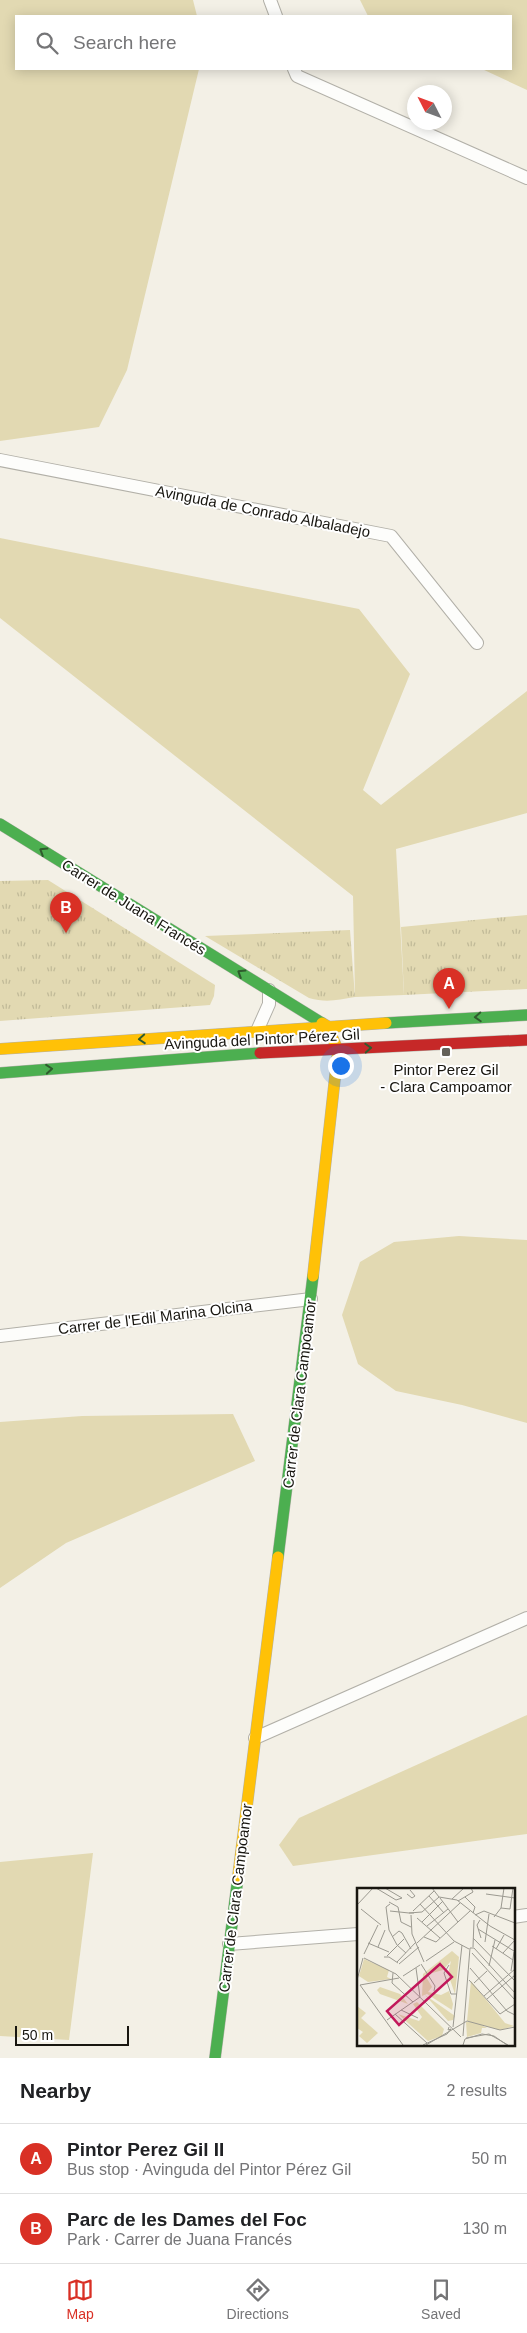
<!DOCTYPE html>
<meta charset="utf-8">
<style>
body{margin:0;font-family:Arial,sans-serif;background:#f2f2f2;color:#202124}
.compass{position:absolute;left:407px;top:85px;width:45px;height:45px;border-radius:50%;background:#fff;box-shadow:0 2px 12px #0003;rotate:312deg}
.scale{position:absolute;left:15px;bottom:12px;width:114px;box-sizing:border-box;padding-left:5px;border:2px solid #181610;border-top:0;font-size:14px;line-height:18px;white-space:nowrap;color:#181610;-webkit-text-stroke:4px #fff;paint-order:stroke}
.you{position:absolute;left:340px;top:1065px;width:18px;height:18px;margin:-12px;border:4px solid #fff;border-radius:50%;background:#1a73e8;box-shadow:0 0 0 8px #1a73e833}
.badge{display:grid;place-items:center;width:32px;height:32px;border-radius:50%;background:#d93025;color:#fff;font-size:16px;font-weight:700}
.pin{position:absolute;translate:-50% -41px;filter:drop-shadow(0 1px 2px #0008)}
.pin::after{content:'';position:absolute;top:26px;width:18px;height:15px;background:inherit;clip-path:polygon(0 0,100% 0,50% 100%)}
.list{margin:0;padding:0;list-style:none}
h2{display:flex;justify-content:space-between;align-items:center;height:65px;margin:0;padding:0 20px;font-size:21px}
h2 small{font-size:16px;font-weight:400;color:#757577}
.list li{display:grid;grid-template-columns:32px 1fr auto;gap:15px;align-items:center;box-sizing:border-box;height:70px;padding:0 20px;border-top:1px solid #e0e0e0}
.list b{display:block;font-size:19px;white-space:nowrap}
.list p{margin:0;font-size:16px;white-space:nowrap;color:#757577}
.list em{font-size:16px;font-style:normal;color:#757577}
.icon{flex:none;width:28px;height:28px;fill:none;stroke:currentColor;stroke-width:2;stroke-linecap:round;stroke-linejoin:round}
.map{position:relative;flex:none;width:527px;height:2058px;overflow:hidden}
.search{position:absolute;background:#fff;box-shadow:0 2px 12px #0003;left:15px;right:15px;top:15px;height:55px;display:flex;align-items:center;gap:12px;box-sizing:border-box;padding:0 18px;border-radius:0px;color:#757577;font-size:19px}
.sheet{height:205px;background:#fff}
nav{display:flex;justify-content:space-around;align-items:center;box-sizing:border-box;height:70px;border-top:1px solid #e0e0e0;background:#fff;font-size:14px;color:#757577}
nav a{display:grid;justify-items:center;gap:2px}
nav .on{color:#d93025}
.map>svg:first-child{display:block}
.grass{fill:#e2d9b2}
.park{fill:url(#park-tufts)}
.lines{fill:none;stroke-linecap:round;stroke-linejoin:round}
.street-casing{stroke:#b2b0a8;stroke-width:14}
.fast-casing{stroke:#b2b0a8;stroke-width:12}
.slow-casing{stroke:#b2b0a8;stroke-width:12}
.jam-casing{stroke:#b2b0a8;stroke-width:12}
.street{stroke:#fdfdfb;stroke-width:12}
.fast{stroke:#4caf50;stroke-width:11}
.slow{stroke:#ffc107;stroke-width:11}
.jam{stroke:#c62828;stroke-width:11}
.oneway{stroke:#2f5b2d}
.poi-dot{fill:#65625b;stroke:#fff;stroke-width:2}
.labels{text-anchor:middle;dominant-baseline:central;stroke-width:4;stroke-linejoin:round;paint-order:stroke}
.street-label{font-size:15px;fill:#181610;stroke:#fff}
.poi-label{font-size:15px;fill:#181610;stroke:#fff}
.inset-road{fill:none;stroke:#9b9990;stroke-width:1}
.view{fill:#c2185b;fill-opacity:0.15;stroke:#c2185b;stroke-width:2.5}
.inset-edge{fill:none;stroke:#181610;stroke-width:2.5}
</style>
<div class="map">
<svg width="527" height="2058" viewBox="0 0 527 2058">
<defs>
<pattern id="park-tufts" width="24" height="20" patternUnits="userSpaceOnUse" patternTransform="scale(1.25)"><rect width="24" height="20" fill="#e2d9b2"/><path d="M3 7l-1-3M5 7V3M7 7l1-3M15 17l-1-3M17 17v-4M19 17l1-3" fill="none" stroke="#c1ba98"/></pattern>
</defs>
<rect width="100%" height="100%" fill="#f3f0e6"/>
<g class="grass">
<path d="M0,0H193L197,16H16V69H199L127,370L99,427L0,441Z"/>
<path d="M360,0H527V90L482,69H511V16H368Z"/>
<path d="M0,538L359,609L410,674L363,790L381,805L527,691V813L396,849L404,995L355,997L353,896L0,618Z"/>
<path d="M459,1236L527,1240V1423L462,1405L396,1391L358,1364L342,1315L360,1262L394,1242Z"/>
<path d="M233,1414L255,1461L66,1543L0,1588V1422L82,1416Z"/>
<path d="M527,1715V1834L293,1866L279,1845L299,1818Z"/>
<path d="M93,1853L69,2040L0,2036V1862Z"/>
</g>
<g class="park">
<path d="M48,880L215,985L214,996L210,1005L0,1021V881Z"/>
<path d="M527,915V989L404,995L401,927Z"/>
<path d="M350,930L355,997C338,1000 326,1003 309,998L205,936Z"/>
</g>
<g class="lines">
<defs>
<g id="street">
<path d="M270,0L276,16"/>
<path d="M294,69L297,76L527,178"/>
<path d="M0,460L391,536L477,643"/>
<path d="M257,1031L269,1004V990"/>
<path d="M0,1336L311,1299"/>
<path d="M255,1738L527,1618"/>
<path d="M513,1917L527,1915"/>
<path d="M229,1944L358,1934"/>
</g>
<g id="fast">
<path d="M0,824L322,1023"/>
<path d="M386,1023L527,1015"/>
<path d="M0,1073L260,1053"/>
<path d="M278,1557L313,1276"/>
<path d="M215,2058L238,1877"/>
</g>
<g id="slow">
<path d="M0,1049L386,1023"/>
<path d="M313,1276L338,1050L327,1026L322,1023"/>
<path d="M238,1877L278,1557"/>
</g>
<path id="jam" d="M260,1053L527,1040"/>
</defs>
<use href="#street" class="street-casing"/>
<use href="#fast" class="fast-casing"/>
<use href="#slow" class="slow-casing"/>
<use href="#jam" class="jam-casing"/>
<use href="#street" class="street"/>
<use href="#fast" class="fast"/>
<use href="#slow" class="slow"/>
<use href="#jam" class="jam"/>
</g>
<defs><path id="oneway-chevron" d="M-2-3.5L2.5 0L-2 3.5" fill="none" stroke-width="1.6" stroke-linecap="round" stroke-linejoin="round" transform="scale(1.25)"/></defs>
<g class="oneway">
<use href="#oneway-chevron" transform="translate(43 851) rotate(-148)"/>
<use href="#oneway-chevron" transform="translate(241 973) rotate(-148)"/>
<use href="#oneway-chevron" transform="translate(478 1017) rotate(177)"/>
<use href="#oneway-chevron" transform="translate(142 1039) rotate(176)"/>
<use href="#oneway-chevron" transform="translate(368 1048) rotate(-3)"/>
<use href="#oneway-chevron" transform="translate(49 1069) rotate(-5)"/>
</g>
<rect class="poi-dot" x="441" y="1047" width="10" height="10" rx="2.5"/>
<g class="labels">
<g class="street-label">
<text transform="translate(263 511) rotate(11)">Avinguda de Conrado Albaladejo</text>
<text transform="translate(134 907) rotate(32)">Carrer de Juana Francés</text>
<text transform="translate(262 1039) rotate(-3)">Avinguda del Pintor Pérez Gil</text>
<text transform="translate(155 1317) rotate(-7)">Carrer de l'Edil Marina Olcina</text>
<text transform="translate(299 1394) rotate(-83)">Carrer de Clara Campoamor</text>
<text transform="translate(235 1898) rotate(-83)">Carrer de Clara Campoamor</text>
</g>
<g class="poi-label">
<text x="446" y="1069">Pintor Perez Gil<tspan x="446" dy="17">- Clara Campoamor</tspan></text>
</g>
</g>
<g transform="translate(357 1888)">
<rect width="158" height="158" fill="#f3f0e6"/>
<path d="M95,63L102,69L98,106L91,86L94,73L86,82L68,87L75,99L71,104L84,107L92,103L96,116L95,122L70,106L65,108L66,86ZM7,71L32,82L30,89L34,91L11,94L2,88ZM23,99L43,106L51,116L23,106L20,102ZM60,114L87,141L85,148L71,153L41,126L62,133L65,129L56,116ZM0,118L9,125L4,130L21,145L10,155L2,148L6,144L0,140Z" fill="#e2d9b2"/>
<path d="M114,93L148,135L157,138L143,142L110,133ZM68,107L98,128L96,132L91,133ZM109,134H119L130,140H125L124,145L110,149Z" fill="#e2d9b2"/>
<path class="inset-road" d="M19,0L39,12L45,10M28,0L45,10M75,0L82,9L100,12L133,38L158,52M50,6L55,10L58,8L53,2M129,6L158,10M72,8L87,25M108,9L118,19L116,25M83,10L101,34M95,11L107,0M101,13L116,4L114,0M32,14L41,19L44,34L54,39M33,16L29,19L32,42L40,57L49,65M63,16L97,53L112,61M0,17L16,0M144,20L153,21L156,0M4,21L24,37M33,23L52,25M56,23L77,3M57,25H52L65,24L82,9M54,27L55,46L67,74M118,27L127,23L158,35M137,29L144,20L147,0M60,30L83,50M123,32L120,37L124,50M65,34L86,13M70,38L91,21M121,41L157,63M35,49L42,43L45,45L54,61M67,49L79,54L113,23M116,50L158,93M128,54L132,26M11,55L32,64M60,55L103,15M135,58L156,72M21,59L28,42M116,59L117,32M139,61L147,47M115,65L158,112M146,65L158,52M7,66L21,37M30,68L47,51M27,69H32L41,75M7,70L39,86L104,149M69,73L97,54M40,74L59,54M42,76L62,59M64,76L78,98L77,103M92,77L87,85L94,106H100M132,78L138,52M113,80L150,123L158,127M154,83L157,64M36,85L35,95L56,114M46,88L63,77M42,90L3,97L46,157M0,92L6,70M112,92L143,126L158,116M117,95L130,83M127,108L158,81M130,111L158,87M44,122L61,130M38,126L70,155M30,132L63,109L59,80M96,139L105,57M106,148L113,60H117L158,105M109,150L132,146L151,157M66,157L90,146L94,141L91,142L92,139M69,157L110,133L143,142L158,139M106,157L108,151L125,146L137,148L150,157"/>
<path class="view" d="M83,76L95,89L42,137L30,123Z"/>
<rect width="158" height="158" class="inset-edge"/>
</g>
</svg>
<svg class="compass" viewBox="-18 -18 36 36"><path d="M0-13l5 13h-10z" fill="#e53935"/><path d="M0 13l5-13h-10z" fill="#757577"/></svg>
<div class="scale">50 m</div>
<div class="you"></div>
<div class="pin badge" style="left:449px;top:1009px">A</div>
<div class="pin badge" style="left:66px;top:933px">B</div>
<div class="search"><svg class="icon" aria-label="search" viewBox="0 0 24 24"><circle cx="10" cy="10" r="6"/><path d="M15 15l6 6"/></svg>Search here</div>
</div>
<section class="sheet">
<h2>Nearby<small>2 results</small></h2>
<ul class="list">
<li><span class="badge">A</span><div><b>Pintor Perez Gil II</b><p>Bus stop · Avinguda del Pintor Pérez Gil</p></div><em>50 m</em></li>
<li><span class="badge">B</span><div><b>Parc de les Dames del Foc</b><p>Park · Carrer de Juana Francés</p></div><em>130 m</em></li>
</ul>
</section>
<nav>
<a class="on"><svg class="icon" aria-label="map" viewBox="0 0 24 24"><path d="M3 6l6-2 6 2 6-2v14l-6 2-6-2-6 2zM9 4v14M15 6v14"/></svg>Map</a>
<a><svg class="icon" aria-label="directions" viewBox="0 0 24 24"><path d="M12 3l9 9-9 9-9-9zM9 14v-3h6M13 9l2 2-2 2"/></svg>Directions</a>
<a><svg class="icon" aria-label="saved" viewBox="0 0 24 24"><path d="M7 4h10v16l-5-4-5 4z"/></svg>Saved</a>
</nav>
